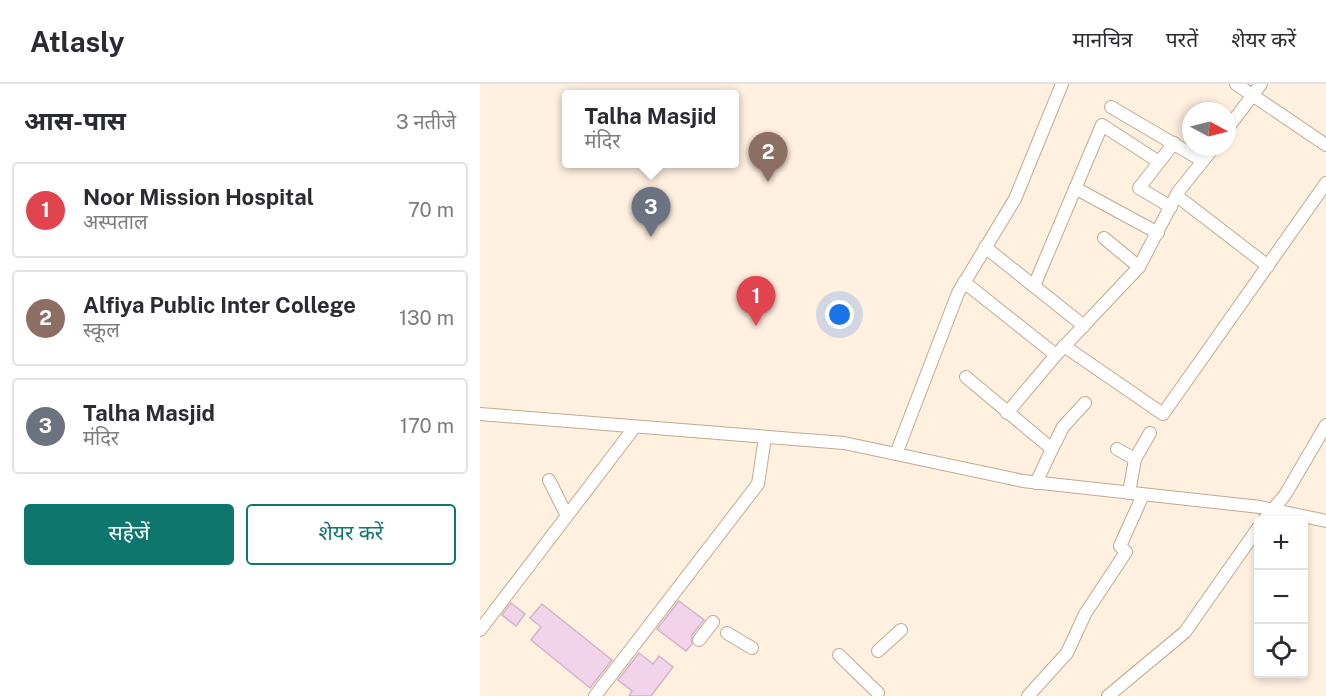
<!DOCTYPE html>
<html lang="hi">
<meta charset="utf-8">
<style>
body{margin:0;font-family:"Public Sans","Noto Sans Devanagari",sans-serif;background:#f2f2f3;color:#2b2b33}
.controls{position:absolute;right:18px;bottom:18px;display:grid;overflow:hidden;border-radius:6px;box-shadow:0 3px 9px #0003}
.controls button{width:54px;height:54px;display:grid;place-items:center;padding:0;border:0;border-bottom:2px solid #e1e1e2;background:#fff;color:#2b2b33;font:30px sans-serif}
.compass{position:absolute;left:702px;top:18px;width:54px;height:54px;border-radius:50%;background:#fff;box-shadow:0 3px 9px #0003;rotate:97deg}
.you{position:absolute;left:360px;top:231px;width:21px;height:21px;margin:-15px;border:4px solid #fff;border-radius:50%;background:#1a73e8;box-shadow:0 0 0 9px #1a73e833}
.badge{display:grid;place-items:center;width:39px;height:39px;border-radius:50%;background:#0f766e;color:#fff;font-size:20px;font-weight:700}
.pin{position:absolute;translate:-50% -50px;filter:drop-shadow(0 2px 3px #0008)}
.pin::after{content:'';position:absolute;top:32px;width:21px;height:18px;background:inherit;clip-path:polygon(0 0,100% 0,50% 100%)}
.popup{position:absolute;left:82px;top:6px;width:177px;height:78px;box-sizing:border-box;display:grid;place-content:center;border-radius:6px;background:#fff;filter:drop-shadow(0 2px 4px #0005);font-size:20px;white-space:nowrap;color:#7c7c81}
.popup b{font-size:22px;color:#2b2b33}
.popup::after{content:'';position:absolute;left:50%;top:100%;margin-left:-12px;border:12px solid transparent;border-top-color:#fff}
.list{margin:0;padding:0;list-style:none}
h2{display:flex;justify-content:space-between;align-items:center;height:78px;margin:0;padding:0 24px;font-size:26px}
h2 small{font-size:20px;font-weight:400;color:#7c7c81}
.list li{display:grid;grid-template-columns:39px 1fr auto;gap:18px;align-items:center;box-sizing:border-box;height:96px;margin:0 12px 12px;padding:0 12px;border:2px solid #e1e1e2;border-radius:6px}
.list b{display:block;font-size:22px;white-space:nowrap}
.list p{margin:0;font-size:20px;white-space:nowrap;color:#7c7c81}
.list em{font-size:20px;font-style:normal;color:#7c7c81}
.actions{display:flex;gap:12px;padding:18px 24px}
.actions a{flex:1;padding:14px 0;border:2px solid #0f766e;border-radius:6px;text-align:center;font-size:21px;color:#0f766e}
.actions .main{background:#0f766e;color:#fff}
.icon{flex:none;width:33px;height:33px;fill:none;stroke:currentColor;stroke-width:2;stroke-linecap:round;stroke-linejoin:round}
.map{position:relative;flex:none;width:846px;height:612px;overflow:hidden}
header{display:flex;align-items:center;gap:36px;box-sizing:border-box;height:84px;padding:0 30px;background:#fff;border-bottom:2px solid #e1e1e2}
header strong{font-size:28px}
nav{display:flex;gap:33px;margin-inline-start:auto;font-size:21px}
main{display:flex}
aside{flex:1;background:#fff}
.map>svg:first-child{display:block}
.building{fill:#f2d3e9;stroke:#d2b4c9;stroke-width:1.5}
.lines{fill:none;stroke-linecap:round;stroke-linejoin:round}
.minor-casing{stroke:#c0a98f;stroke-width:14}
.minor{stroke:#fff;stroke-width:12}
</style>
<header>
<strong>Atlasly</strong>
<nav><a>मानचित्र</a><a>परतें</a><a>शेयर करें</a></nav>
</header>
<main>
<aside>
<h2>आस-पास<small>3 नतीजे</small></h2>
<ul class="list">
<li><span class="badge" style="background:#e0444e">1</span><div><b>Noor Mission Hospital</b><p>अस्पताल</p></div><em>70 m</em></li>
<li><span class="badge" style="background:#8d6e63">2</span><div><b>Alfiya Public Inter College</b><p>स्कूल</p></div><em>130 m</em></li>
<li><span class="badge" style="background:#6b7280">3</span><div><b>Talha Masjid</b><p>मंदिर</p></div><em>170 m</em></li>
</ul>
<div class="actions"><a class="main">सहेजें</a><a>शेयर करें</a></div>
</aside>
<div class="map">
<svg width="846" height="612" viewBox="0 0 846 612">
<rect width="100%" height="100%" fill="#fff0e0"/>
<g class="building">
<path d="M199,517L224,536L212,551V560L206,567L177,545Z"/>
<path d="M31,519L45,530L36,542L22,531Z"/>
<path d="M62,520L132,576L110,604L51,556L61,543L50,534Z"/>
<path d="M159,569L173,580L179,572L193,583L171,612H149L152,607L138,596Z"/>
</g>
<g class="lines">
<defs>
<g id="minor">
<path d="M756,0L846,61"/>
<path d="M631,23L723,77"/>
<path d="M747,45L781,0"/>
<path d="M595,104L678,149"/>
<path d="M697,112L788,182"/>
<path d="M691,123L659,104L694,59"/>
<path d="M624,154L659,183"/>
<path d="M505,163L604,242"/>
<path d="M484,198L576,271"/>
<path d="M554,202L622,41L679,78"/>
<path d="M584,262L683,330L846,99"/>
<path d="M486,293L572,365L556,399"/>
<path d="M527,329L576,271L659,183L698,108L734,63"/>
<path d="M0,330L364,359L543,397L780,423L846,437"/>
<path d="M572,365L583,343L605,319"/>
<path d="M637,365L655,375"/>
<path d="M416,370L478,209L535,115L582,0"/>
<path d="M69,396L86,430"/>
<path d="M649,409L655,375L670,349"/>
<path d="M784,436L805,411L846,341"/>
<path d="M0,546L154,344"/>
<path d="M247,549L272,564"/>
<path d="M219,556L233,538"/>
<path d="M398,567L421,546"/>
<path d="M359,571L398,609"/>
<path d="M115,612L278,400L285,353"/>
<path d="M548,612L587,569L605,530L646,468L640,462L663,411"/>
<path d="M628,612L705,548L778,444"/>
</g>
</defs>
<use href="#minor" class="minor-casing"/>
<use href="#minor" class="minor"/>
</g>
</svg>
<div class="controls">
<button>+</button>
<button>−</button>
<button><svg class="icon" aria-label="locate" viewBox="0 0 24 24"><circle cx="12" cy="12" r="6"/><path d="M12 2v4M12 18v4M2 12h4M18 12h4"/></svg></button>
</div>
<svg class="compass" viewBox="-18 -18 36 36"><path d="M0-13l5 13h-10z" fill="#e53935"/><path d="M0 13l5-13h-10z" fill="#7c7c81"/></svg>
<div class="you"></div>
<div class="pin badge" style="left:276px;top:242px;background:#e0444e">1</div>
<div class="pin badge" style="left:288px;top:98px;background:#8d6e63">2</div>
<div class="pin badge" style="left:171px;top:153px;background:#6b7280">3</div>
<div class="popup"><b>Talha Masjid</b>मंदिर</div>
</div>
</main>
